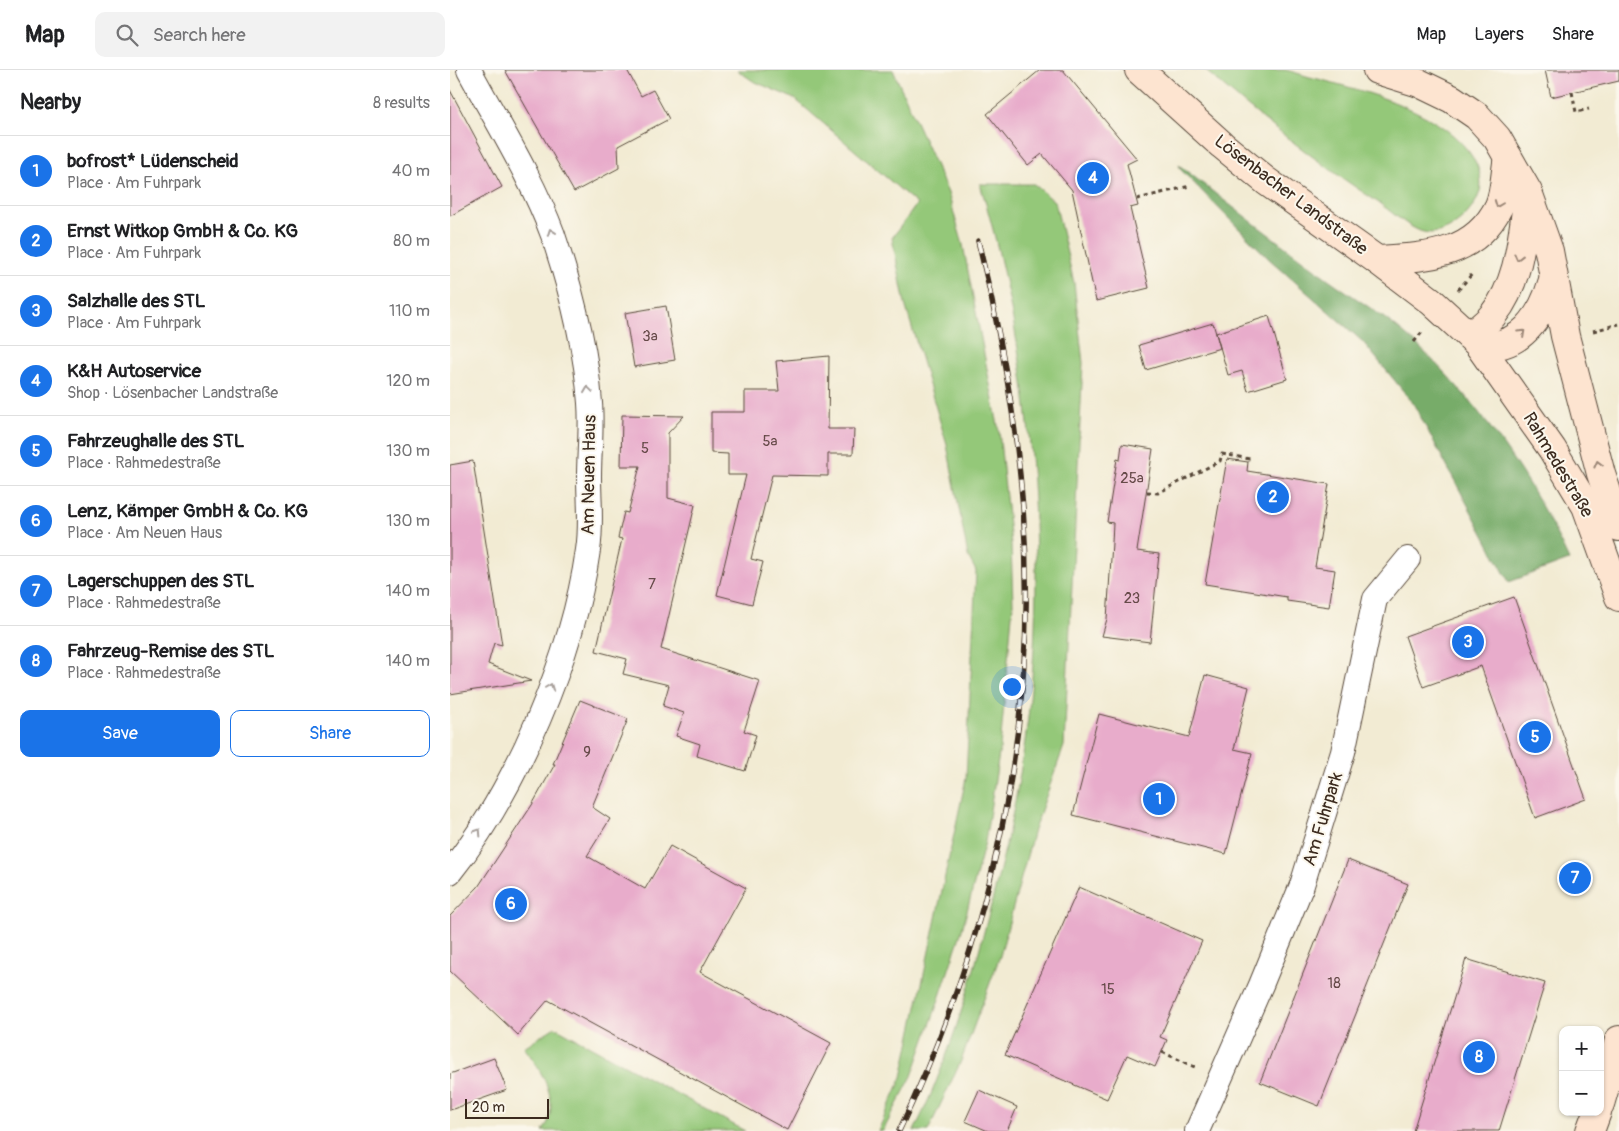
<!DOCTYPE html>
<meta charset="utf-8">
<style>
body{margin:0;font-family:Pangolin,sans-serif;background:#f2f2f2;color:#202124}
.controls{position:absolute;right:15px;bottom:15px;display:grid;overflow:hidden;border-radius:10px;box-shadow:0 1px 4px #0004}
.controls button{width:45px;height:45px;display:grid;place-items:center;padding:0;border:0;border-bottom:1px solid #e0e0e0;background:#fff;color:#202124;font:25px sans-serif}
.scale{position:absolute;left:15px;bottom:12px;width:84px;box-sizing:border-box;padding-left:5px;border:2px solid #3b2a1e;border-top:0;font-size:14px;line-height:18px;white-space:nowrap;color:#3b2a1e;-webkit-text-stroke:4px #fbf7ec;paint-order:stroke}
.you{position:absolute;left:561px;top:616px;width:18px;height:18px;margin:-12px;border:4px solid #fff;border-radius:50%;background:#1a73e8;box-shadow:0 0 0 8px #1a73e833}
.badge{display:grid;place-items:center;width:32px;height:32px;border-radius:50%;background:#1a73e8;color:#fff;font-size:16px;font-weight:700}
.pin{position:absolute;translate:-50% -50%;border:2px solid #fff;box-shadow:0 1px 5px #0006}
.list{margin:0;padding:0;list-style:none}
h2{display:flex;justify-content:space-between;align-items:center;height:65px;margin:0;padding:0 20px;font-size:21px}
h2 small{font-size:16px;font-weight:400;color:#757577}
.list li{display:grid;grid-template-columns:32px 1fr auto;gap:15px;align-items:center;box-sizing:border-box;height:70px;padding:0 20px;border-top:1px solid #e0e0e0}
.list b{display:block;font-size:19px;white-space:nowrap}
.list p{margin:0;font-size:16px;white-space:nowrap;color:#757577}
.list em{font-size:16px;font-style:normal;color:#757577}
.actions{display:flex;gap:10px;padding:15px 20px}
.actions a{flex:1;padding:11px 0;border:1px solid #1a73e8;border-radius:10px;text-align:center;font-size:18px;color:#1a73e8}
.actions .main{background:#1a73e8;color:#fff}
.icon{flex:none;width:28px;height:28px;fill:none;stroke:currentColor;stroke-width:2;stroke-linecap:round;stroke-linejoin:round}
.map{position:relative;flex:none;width:1169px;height:1061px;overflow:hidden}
header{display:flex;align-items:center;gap:30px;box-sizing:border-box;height:70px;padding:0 25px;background:#fff;border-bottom:1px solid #e0e0e0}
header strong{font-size:24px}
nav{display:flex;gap:28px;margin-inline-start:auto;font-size:18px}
.search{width:350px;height:45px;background:#f2f2f2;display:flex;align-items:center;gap:12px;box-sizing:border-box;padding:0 18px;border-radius:10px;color:#757577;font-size:19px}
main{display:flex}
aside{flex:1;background:#fff}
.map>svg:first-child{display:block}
.green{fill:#94c879;stroke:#68794c}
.forest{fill:#77ac69;stroke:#596b44}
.building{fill:#e8accb}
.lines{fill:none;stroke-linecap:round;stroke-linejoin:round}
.street-casing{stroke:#564739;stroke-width:26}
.secondary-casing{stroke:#564739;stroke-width:30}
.path{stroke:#564739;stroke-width:3;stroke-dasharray:4 4;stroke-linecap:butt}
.street{stroke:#fff;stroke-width:24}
.secondary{stroke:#fde4d0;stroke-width:28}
.rail-casing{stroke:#3b2a1e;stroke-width:5.5}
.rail{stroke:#fbf7ec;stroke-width:4;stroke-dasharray:11;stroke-linecap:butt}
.oneway{stroke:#9c8777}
.oneway2{stroke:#a79f9a}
.labels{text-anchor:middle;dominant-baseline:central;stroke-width:4;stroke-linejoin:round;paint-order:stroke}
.number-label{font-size:15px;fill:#664a49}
.street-label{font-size:18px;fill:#3b2a1e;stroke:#fbf7ec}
</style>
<header>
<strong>Map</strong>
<div class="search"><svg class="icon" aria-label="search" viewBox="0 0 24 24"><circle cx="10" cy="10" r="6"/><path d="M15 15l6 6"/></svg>Search here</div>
<nav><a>Map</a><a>Layers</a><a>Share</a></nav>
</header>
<main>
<aside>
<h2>Nearby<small>8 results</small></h2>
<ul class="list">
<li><span class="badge">1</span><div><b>bofrost* Lüdenscheid</b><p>Place · Am Fuhrpark</p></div><em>40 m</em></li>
<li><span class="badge">2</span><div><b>Ernst Witkop GmbH &amp; Co. KG</b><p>Place · Am Fuhrpark</p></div><em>80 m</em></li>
<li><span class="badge">3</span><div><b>Salzhalle des STL</b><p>Place · Am Fuhrpark</p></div><em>110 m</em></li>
<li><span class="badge">4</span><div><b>K&amp;H Autoservice</b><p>Shop · Lösenbacher Landstraße</p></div><em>120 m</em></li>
<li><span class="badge">5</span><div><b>Fahrzeughalle des STL</b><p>Place · Rahmedestraße</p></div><em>130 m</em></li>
<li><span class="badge">6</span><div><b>Lenz, Kämper GmbH &amp; Co. KG</b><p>Place · Am Neuen Haus</p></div><em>130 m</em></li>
<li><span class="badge">7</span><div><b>Lagerschuppen des STL</b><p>Place · Rahmedestraße</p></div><em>140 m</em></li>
<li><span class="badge">8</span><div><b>Fahrzeug-Remise des STL</b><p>Place · Rahmedestraße</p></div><em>140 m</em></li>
</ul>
<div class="actions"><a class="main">Save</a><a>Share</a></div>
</aside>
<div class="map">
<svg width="1169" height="1061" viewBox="0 0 1169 1061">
<rect width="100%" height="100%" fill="#fbf7ec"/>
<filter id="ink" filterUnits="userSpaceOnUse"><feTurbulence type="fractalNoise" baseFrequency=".02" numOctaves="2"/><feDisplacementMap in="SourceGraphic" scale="10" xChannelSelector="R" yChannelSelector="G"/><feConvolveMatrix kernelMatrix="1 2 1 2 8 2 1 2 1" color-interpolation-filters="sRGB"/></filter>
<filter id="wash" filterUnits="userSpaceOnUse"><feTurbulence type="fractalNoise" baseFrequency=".0096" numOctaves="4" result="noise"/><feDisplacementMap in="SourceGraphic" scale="20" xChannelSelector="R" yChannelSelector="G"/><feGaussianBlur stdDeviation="1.12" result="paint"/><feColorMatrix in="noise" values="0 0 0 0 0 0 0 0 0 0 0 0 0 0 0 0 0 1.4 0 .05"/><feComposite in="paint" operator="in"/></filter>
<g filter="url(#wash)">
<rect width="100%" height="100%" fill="#f2ebd3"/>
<g class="green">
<path d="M287,0H443L498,123L513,175L549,361L561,474L563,534L550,678L535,772L512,860L485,941L462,1006L433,1061H428L452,1007L516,708L526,501L518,486L497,375L455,234L442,168L467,134L345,29L303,11Z"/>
<path d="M755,0C779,0 813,0 835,0C846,2 857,7 868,9C918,22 997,42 1025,91C1030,100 1033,115 1029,124C1022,145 994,170 970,161C955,155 940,140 926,131C867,92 808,47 755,0Z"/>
<path d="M530,114H584L605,132L624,213L633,293L614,676L584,760L550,886L511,991L478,1061H464C491,1007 510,949 526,892C545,821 564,751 574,678C600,501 583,285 530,114Z"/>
<path d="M105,957L295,1061H93C113,1033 91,1000 74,977Z"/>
</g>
<path class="forest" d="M729,95C778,134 827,171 877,208C906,229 938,248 965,273C1030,334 1082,409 1119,490L1059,512L963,333L913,272L818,188L731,100Z"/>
<g id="blocks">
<g class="building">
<path d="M55,0H177L191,26L203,20L219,49L168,76L169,98L124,122Z"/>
<path d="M590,0H613L687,89L677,94L688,136L680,138L699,218L646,231L622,120L592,84L578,95L537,44Z"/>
<path d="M1095,0H1169V11L1101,27Z"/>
<path d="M0,20L52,117L0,146Z"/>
<path d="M216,236L225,290L184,297L175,243Z"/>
<path d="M819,246L837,309L798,321L792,301L778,305L766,263Z"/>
<path d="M763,253L770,278L696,300L689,275Z"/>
<path d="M379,286L378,359H404L403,384H378V406L322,405L301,489L313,492L302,534L267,525L296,405H278V384L261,383V342H295V321H329L326,291Z"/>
<path d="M172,345L234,346L218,363V428L245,435L211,579L310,611L294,661L306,665L295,701L247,686L250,674L226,666L234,643L213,636L219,615L173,604L177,589L146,581L172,469L168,468L174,442L178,443L190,396H171Z"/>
<path d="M672,374L703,379L687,481L709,484L700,572L652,566L657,549L662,473L663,453L657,452L667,389L670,390Z"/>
<path d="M777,389L798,392L797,401L879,414L865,497L885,500L879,537L837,531V527L755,514Z"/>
<path d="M23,391L52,575L44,573L38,594L81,611L0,624V395Z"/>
<path d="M1064,527L1136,729L1085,748L1031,596L973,617L955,566Z"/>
<path d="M755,605L799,617L784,679L802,683L776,784L623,745L649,644L739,667Z"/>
<path d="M130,630L178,649L142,737L160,749L137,786L195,819L220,776L296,818L250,902L381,973L337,1060L98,930L68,965L0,901V846L28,817L82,735L105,694H103Z"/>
<path d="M898,790L958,814L869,1036L810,1012Z"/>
<path d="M629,817L752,871L710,967L717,970L705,997L677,985L657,1029L555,985Z"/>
<path d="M1016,889L1095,913L1049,1061H963Z"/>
<path d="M44,988L57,1020L0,1040V1004Z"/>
<path d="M529,1020L567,1037L557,1061H538L515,1051Z"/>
</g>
</g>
</g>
<g filter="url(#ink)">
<use href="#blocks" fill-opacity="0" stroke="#564739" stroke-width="1"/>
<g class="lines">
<defs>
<g id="street">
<path d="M0,802C67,719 123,585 138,480C142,456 139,431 139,407C139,383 142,358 140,333C136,277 121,219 103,165C82,108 48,54 19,0"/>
<path d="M747,1061L811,915L852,815L893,682L925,529L958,489"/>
</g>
<g id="secondary">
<path d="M689,0L772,75L816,111L927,190L981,231L1028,274L1102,379L1136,436L1169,527"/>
<path d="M927,0L969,13L1002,29L1027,46L1047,68L1078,122L1099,181L1115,266L1151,404L1169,457"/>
<path d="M927,190C976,187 1025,186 1049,136C1055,122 1055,102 1058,87"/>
<path d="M1020,266C1028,259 1037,253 1043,245C1070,212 1072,165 1078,126"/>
<path d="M1028,274C1069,283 1093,245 1103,210"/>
<path d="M1150,1034L1169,970"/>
<path d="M1140,1061L1147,1042"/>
</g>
</defs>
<use href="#street" class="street-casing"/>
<use href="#secondary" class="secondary-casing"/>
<g class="path">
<path d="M1122,22L1126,42L1139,39"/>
<path d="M687,129L740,116"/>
<path d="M1008,220L1022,204"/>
<path d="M1143,261L1169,254"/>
<path d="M964,272L973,261"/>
<path d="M697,422L708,423L770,391L772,384L800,389"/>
<path d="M712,982L747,998"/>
</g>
<use href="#street" class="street"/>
<use href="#secondary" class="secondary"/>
<defs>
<path id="rail" d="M449,1061C541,868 590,652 573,438C566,348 550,259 528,171"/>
</defs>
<use href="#rail" class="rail-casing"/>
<use href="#rail" class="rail"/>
</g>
<defs><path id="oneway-chevron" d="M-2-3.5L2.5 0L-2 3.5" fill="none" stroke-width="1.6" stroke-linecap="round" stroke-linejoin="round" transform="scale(1.25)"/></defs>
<g class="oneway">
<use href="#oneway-chevron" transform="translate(1048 134) rotate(111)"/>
<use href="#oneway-chevron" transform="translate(1068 187) rotate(104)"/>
<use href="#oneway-chevron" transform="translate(1072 263) rotate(-43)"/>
<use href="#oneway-chevron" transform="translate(1148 394) rotate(-104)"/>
</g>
<g class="oneway2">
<use href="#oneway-chevron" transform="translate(101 162) rotate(-110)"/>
<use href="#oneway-chevron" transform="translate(138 320) rotate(-98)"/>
<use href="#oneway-chevron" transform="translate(100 617) rotate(-69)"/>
<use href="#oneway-chevron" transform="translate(28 762) rotate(-57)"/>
</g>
</g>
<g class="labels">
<g class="number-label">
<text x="200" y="266">3a</text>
<text x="320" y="371">5a</text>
<text x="195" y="378">5</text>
<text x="682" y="408">25a</text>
<text x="202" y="514">7</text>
<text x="682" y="528">23</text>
<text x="137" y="682">9</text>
<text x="884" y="913">18</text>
<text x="658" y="919">15</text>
</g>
<g class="street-label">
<text transform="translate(841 125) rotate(37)">Lösenbacher Landstraße</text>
<text transform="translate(1108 395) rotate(59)">Rahmedestraße</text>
<text transform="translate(139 405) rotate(-89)">Am Neuen Haus</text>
<text transform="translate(873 749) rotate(-73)">Am Fuhrpark</text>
</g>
</g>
</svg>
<div class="controls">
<button>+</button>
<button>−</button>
</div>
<div class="scale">20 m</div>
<div class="you"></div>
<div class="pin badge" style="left:709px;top:729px">1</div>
<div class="pin badge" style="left:823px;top:427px">2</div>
<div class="pin badge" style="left:1018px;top:572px">3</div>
<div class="pin badge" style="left:643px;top:108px">4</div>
<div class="pin badge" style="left:1085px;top:667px">5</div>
<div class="pin badge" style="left:61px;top:834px">6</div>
<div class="pin badge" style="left:1125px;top:808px">7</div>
<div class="pin badge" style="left:1029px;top:987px">8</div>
</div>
</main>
